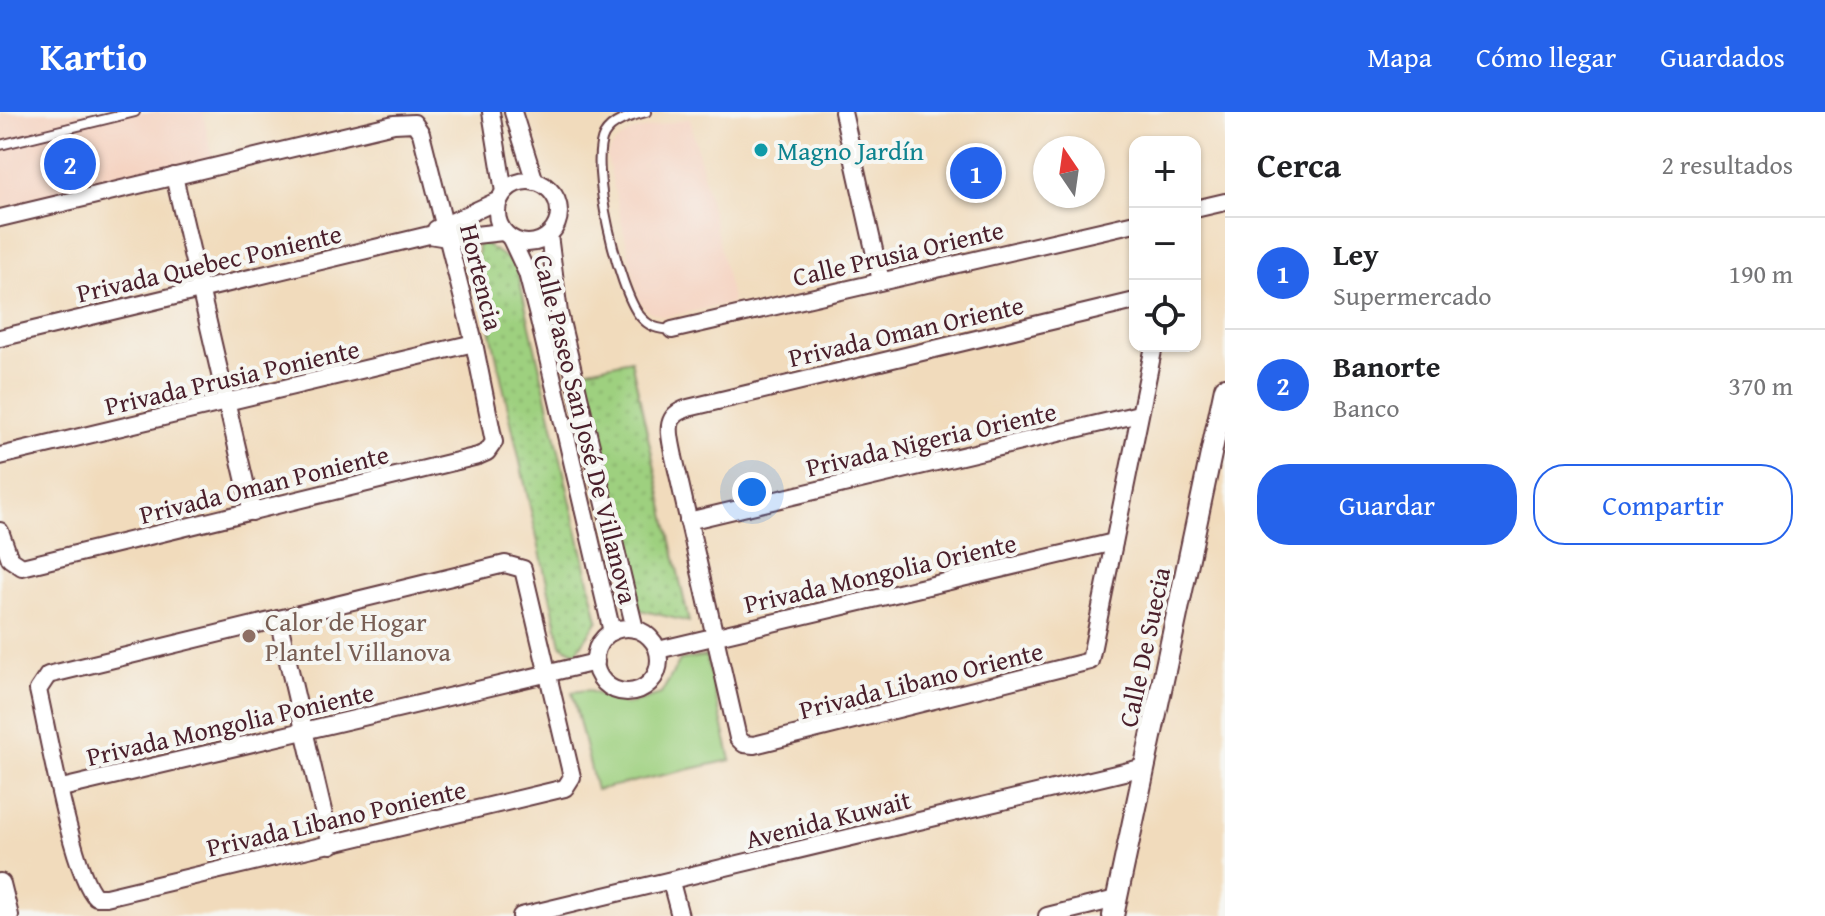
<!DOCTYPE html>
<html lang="es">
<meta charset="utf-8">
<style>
body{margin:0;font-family:"Gentium Book Plus",serif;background:#f6f6f6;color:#202124}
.controls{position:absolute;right:24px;top:24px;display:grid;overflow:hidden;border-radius:16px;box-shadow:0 2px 6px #0004}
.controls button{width:72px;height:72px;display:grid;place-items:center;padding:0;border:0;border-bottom:2px solid #e0e0e0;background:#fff;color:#202124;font:40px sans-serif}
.compass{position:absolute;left:1033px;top:24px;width:72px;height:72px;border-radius:50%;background:#fff;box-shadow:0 2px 6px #0004;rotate:347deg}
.you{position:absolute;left:752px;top:380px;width:28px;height:28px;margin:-20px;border:6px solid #fff;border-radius:50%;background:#1a73e8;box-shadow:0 0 0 12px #1a73e833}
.badge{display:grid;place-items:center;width:52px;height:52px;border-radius:50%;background:#2563eb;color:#fff;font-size:26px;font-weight:700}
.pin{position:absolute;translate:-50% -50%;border:4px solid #fff;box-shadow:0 2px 8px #0006}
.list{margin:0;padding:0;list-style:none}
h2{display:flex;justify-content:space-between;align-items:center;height:104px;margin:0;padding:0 32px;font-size:34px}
h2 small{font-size:26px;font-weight:400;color:#757577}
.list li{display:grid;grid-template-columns:52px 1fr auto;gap:24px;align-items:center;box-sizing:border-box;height:112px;padding:0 32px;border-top:2px solid #e0e0e0}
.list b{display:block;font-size:30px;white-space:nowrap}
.list p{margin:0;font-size:26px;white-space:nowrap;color:#757577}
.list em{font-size:26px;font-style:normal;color:#757577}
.actions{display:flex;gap:16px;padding:24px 32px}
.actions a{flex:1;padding:18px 0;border:2px solid #2563eb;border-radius:32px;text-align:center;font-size:28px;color:#2563eb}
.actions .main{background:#2563eb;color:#fff}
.icon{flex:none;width:44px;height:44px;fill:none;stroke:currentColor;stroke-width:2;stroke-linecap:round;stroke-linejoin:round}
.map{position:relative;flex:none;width:1225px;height:804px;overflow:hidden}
header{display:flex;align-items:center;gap:48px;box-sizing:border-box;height:112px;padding:0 40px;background:#2563eb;color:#fff}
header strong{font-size:38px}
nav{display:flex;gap:44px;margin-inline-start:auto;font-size:28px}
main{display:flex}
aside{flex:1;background:#fff}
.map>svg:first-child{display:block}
.built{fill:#f5d3c1}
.grass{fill:url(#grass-dots);stroke:#747855;stroke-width:2}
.park{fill:#9ed07f;stroke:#747855;stroke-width:2}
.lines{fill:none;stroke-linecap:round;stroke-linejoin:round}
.service-casing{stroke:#633b41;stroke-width:12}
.minor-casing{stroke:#633b41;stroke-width:20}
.tertiary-casing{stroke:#633b41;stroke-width:24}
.service{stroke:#fff;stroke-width:8}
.minor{stroke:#fff;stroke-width:16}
.tertiary{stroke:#fff;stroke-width:20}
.culture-dot{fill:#0f9aa8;stroke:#f6f6f2;stroke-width:3}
.education-dot{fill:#8d6e63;stroke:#f6f6f2;stroke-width:3}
.labels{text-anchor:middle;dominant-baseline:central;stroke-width:8;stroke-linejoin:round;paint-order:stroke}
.culture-label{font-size:26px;fill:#0d838f;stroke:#f6f6f2;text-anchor:start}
.street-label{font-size:26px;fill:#4a1f2b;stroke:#f6f6f2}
.education-label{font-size:26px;fill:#785e54;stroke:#f6f6f2;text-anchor:start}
</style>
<header>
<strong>Kartio</strong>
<nav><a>Mapa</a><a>Cómo llegar</a><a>Guardados</a></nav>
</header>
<main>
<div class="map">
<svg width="1225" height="804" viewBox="0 0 1225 804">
<defs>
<pattern id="grass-dots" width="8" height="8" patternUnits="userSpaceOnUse" patternTransform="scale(2)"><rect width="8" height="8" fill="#9ed07f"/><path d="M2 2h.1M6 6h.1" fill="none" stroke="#8ab26e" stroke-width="1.8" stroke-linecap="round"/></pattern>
</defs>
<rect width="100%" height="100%" fill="#f6f6f2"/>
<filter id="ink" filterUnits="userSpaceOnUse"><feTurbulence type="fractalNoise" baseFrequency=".0125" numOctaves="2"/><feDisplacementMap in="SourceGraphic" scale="16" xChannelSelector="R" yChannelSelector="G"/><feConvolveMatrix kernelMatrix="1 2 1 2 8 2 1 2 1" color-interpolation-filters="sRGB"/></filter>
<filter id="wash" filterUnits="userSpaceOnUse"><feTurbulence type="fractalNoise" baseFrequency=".006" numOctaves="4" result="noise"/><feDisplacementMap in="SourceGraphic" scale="32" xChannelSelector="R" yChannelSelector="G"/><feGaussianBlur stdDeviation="1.8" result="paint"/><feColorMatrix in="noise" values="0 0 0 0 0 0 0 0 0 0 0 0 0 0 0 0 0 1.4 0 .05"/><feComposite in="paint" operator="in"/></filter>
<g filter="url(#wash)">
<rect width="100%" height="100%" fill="#f1dbbc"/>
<g class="built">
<path d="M11,0H203L212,45L0,96V2Z"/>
<path d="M690,6L733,191L664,205L646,198L639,188L607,44L614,32L630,20Z"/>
</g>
<g class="grass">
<path d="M478,127L516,153L598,508L576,541L561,533L477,158Z"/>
<path d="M631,248L689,510L640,498L584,258Z"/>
</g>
<path class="park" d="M706,544L731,648L596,678L572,580L587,578L626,593L661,582L680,548Z"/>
</g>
<g filter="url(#ink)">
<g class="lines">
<defs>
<g id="service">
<path d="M646,0C631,4 612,9 604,23C588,52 619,179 640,204C649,215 658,217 672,218"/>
<path d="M0,33L135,0"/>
</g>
<g id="minor">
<path d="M491,0L504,80"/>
<path d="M513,0L535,70"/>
<path d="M843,0L881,169"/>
<path d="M174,64L252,400"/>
<circle cx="528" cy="100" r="31"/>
<path d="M1195,97L1225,90"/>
<path d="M0,106L394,12L414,11L421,21L474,231L494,330L487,340L478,344L22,455L10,447L0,419"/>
<path d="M436,117L499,88"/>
<path d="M549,123L559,201L635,517"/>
<path d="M511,127L527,161L539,208L612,520"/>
<path d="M1135,189L688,296C662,304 670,323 674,345L738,626L744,632L754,633L1090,549L1154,234"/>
<path d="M672,218L1135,111"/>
<path d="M0,226L429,123L447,126L503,120"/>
<path d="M0,344L474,231"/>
<path d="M688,409L1139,302"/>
<path d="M505,452L523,457L572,665L565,676L106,785H96C73,765 47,616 38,578L48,563Z"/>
<path d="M278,507L331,733"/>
<circle cx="627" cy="548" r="32"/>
<path d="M658,538L1114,430"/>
<path d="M62,676L596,550"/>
<path d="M671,770L680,804"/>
<path d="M521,804L1145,655"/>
<path d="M1047,804L1116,787"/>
</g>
<g id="tertiary">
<path d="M0,772L8,804"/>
<path d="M1113,804L1225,276"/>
</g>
</defs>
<use href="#service" class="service-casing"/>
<use href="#minor" class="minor-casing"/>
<use href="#tertiary" class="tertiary-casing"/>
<use href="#service" class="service"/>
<use href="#minor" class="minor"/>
<use href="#tertiary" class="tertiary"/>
</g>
</g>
<circle class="culture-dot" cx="761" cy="38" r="8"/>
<circle class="education-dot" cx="249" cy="524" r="8"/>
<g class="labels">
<g class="culture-label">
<text x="777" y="38">Magno Jardín</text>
</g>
<g class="street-label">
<text transform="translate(898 141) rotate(-13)">Calle Prusia Oriente</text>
<text transform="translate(209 151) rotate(-13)">Privada Quebec Poniente</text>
<text transform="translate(482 165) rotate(76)">Hortencia</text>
<text transform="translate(906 219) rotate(-13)">Privada Oman Oriente</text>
<text transform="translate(232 265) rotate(-13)">Privada Prusia Poniente</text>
<text transform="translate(586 317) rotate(76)">Calle Paseo San José De Villanova</text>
<text transform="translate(931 327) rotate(-13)">Privada Nigeria Oriente</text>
<text transform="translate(264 372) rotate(-14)">Privada Oman Poniente</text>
<text transform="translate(880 461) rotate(-13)">Privada Mongolia Oriente</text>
<text transform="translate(1144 535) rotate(-78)">Calle De Suecia</text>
<text transform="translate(921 568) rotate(-14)">Privada Libano Oriente</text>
<text transform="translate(230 612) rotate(-13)">Privada Mongolia Poniente</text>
<text transform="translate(336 706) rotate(-13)">Privada Libano Poniente</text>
<text transform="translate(828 707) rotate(-14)">Avenida Kuwait</text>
</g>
<g class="education-label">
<text x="265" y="509">Calor de Hogar<tspan x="265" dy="30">Plantel Villanova</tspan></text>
</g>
</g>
</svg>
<div class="controls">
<button>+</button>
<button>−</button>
<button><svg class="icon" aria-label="locate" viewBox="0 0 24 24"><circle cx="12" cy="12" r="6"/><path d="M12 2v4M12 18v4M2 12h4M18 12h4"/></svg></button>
</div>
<svg class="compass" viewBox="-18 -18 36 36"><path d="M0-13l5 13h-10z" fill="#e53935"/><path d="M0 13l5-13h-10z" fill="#757577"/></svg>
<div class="you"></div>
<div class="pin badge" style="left:976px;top:61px">1</div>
<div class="pin badge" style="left:70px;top:52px">2</div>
</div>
<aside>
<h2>Cerca<small>2 resultados</small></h2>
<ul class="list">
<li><span class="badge">1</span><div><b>Ley</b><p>Supermercado</p></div><em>190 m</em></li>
<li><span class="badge">2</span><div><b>Banorte</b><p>Banco</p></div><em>370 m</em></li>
</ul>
<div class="actions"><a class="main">Guardar</a><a>Compartir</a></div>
</aside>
</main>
